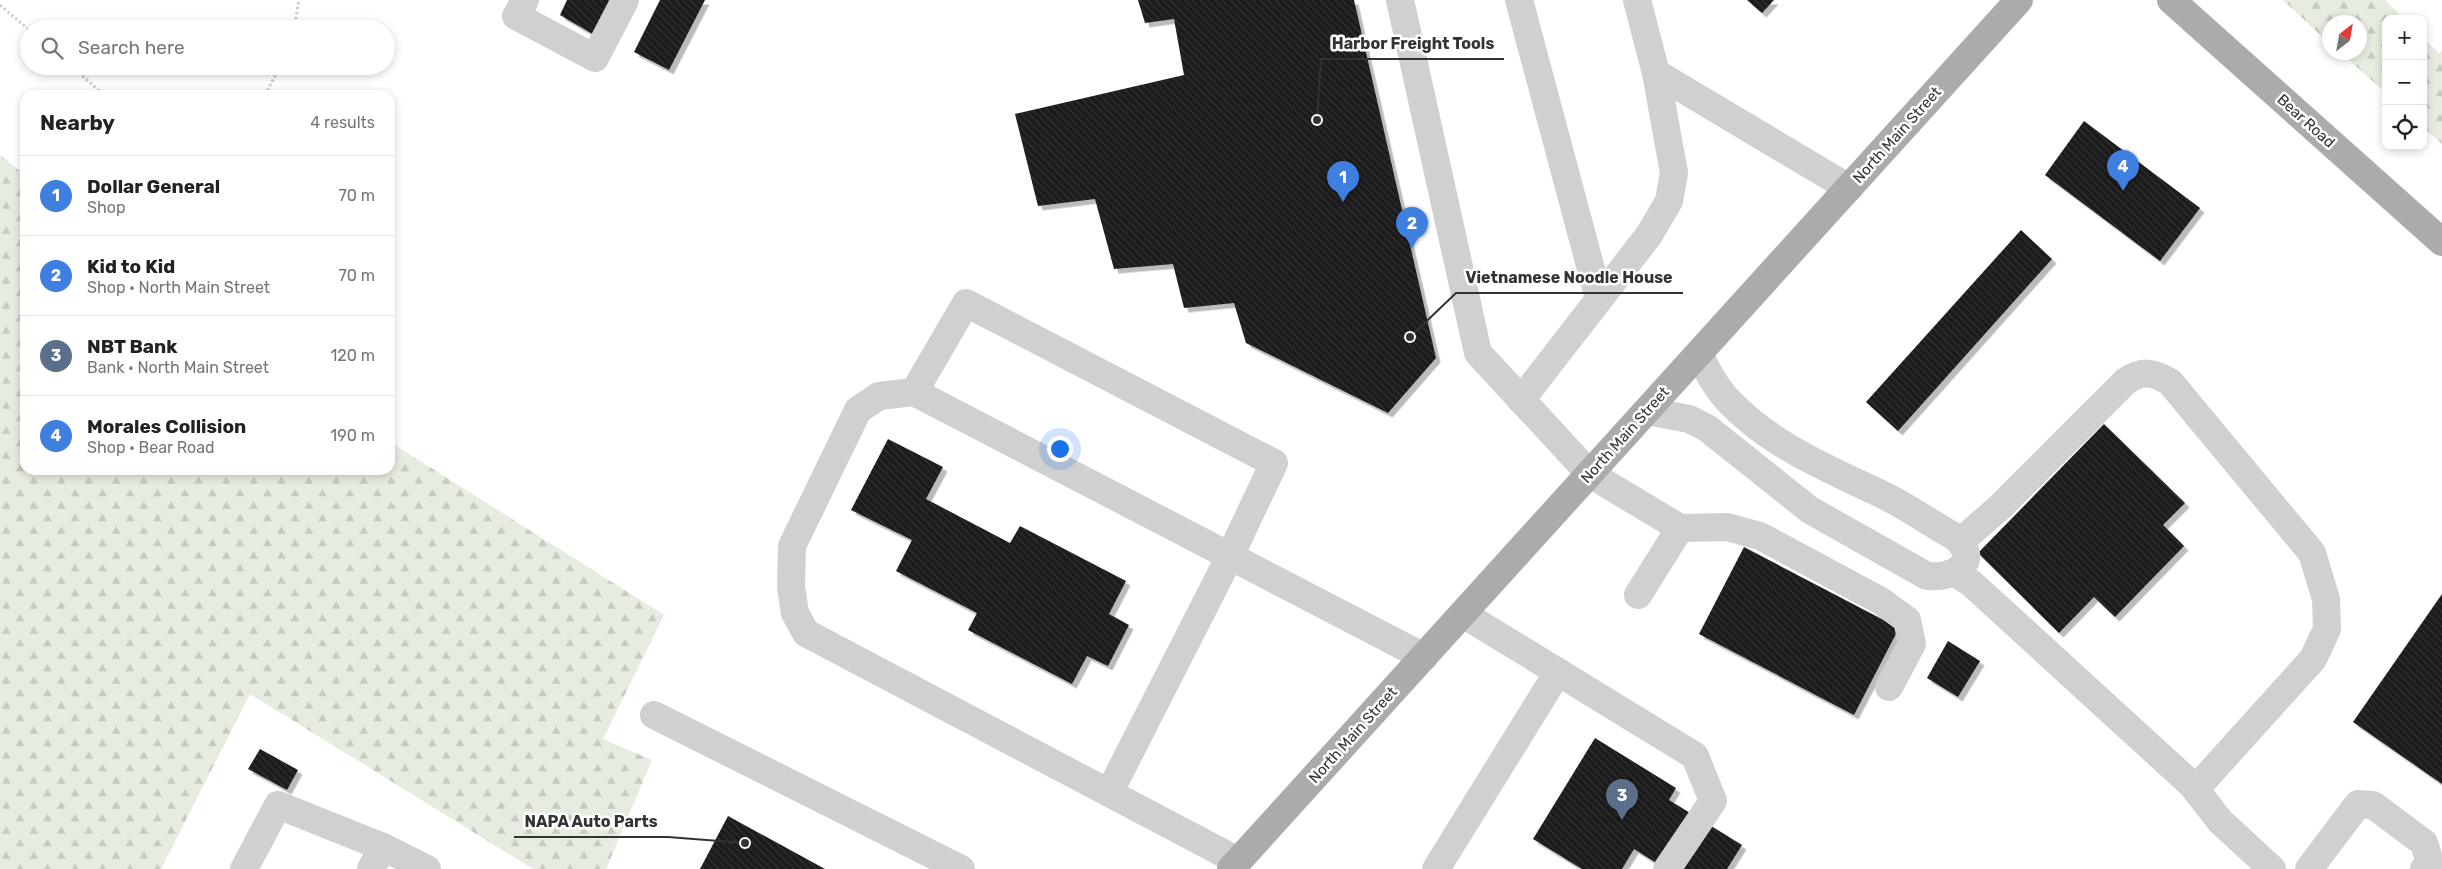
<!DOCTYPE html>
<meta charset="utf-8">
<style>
body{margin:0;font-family:Rubik,sans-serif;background:#f2f2f2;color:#222}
.controls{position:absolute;right:15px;top:15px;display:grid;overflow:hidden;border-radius:10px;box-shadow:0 2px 8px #0003}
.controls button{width:45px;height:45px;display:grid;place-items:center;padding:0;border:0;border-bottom:1px solid #e0e0e0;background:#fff;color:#222;font:25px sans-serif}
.compass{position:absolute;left:2322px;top:15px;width:45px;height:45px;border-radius:50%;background:#fff;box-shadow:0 2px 8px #0003;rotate:31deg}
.you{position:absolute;left:1059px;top:448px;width:18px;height:18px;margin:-12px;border:4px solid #fff;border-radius:50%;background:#1a73e8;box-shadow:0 0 0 8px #1a73e833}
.badge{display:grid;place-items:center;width:32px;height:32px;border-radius:50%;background:#e63946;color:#fff;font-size:16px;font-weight:700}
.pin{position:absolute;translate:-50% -41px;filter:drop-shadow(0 1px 2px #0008)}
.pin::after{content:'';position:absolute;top:26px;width:18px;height:15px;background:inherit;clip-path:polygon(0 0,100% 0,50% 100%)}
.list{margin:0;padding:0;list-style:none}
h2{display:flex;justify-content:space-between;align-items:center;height:65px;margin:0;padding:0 20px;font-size:21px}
h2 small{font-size:16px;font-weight:400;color:#767676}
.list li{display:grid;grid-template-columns:32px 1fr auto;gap:15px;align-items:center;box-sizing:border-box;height:80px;padding:0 20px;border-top:1px solid #e0e0e0}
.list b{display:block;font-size:19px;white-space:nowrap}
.list p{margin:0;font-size:16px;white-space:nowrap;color:#767676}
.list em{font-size:16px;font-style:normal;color:#767676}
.icon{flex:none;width:28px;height:28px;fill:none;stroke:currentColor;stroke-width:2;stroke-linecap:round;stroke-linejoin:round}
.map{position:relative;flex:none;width:2442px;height:869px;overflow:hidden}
.search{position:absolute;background:#fff;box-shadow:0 2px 8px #0003;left:20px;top:20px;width:375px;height:55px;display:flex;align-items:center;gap:12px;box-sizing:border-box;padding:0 18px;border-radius:28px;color:#767676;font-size:19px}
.panel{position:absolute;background:#fff;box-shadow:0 2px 8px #0003;left:20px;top:90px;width:375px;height:385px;border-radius:15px}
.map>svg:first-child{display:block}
.forest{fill:url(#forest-firs)}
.building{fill:url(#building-back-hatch);filter:url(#shadow)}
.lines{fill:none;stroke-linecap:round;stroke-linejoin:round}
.path{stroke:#cdcdcd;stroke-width:3;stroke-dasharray:2.5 2.5;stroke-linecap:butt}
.minor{stroke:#d0d0d0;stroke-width:28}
.major{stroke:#ababab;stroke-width:28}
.labels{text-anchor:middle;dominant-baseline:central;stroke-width:5;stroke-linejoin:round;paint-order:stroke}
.street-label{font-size:15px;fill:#333;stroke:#fff}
.leader{fill:none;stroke:#333;stroke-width:2}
.callout-dot{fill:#333;stroke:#fff;stroke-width:2}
.callout-label{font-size:16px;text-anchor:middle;font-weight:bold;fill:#333;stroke:#fff;stroke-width:5;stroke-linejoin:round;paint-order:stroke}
</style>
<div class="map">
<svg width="2442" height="869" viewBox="0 0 2442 869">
<defs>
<pattern id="forest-firs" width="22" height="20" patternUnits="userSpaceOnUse" patternTransform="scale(1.25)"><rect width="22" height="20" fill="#e6ecdf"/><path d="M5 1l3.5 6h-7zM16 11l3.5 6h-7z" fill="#c6cbc0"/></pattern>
<pattern id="building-back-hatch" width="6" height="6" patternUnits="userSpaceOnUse" patternTransform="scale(1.25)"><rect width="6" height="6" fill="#1a1a1a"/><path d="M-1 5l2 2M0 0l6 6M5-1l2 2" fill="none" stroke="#333"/></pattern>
<filter id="shadow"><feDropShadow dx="4.5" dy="4.5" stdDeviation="0" flood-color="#0004"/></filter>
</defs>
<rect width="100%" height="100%" fill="#fff"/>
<g class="forest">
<path d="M2283,0H2385L2404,19H2386V93L2341,53L2360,52V22H2330L2329,43Z"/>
<path d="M2423,38L2439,53L2442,51V144L2423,127Z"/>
<path d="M0,155L25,175V470H390V442L664,615L603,739L652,760L606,869H533L250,694L161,869H0Z"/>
</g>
<g class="building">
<path d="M567,0H614L596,36L560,15Z"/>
<path d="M660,0H705L669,70L634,52Z"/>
<path d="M1138,0H1354L1436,358L1388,413L1246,343L1234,303L1184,308L1173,264L1114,269L1095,199L1038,206L1015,114L1184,75L1174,19L1145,23Z"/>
<path d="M1747,0H1774L1762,13Z"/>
<path d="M2084,121L2200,208L2160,261L2045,175Z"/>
<path d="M2021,230L2052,259L1898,431L1866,402Z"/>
<path d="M2104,424L2185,503L2163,525L2184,546L2115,617L2094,597L2059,633L1978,553Z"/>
<path d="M888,439L943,467L926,499L1010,543L1020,526L1126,581L1109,614L1129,625L1108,666L1087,656L1072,684L968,630L977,613L896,571L912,540L851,510Z"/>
<path d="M1744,547L1899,628L1854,715L1699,634Z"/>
<path d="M2442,594V784L2353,722Z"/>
<path d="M1948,641L1980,661L1958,697L1927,678Z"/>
<path d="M1595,738L1676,788L1669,800L1742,845L1727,869H1666L1634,849L1622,869H1582L1533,839Z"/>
<path d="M260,749L298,770L287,790L248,769Z"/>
<path d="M728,816L825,869H700Z"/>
</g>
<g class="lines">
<g class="path">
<path d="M0,5L29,30"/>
<path d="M294,29L299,0"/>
<path d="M71,66L104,95"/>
<path d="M265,95L280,66"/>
</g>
<g class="minor">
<path d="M525,0L516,16L595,58L625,0"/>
<path d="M1400,0L1478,353L1590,474L1680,528L1727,527L1760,536L1881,601L1907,620L1912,644L1889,687"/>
<path d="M1519,0L1599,299"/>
<path d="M1637,0L1656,73L1849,188"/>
<path d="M914,392L966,303L1274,463L1230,556L1109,793"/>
<path d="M1521,400L1649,235L1669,201L1674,173L1656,73"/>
<path d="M1647,411L1689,419L1707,428L1810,510L1927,576C1953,579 1983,562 1955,537C1930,523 1905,505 1879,493C1826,468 1767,443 1727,399C1715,386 1707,370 1699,354"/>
<path d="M1955,573L1971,583L2192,785L2201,783L2313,659L2327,629L2326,599L2312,553L2170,382C2153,372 2143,370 2126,381L2000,507L1960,542"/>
<path d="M1638,595L1680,528"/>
<path d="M1558,672L1695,756L1713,801L1667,869"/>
<path d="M654,715L961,869"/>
<path d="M2192,785L2220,821L2272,869"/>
<path d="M1238,861L806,633L795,613L791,587L792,546L858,410L879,396L914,392L1424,657"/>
<path d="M244,869L278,805L383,847L427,869"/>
<path d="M371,869L383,847"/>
<path d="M1436,869L1558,672L1463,614"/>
<path d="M2309,869L2358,804L2373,805L2424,843L2430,862L2424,869"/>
</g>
<g class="major">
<path d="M2171,0L2442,242"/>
<path d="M1231,869L2019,0"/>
</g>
</g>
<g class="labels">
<g class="street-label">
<text transform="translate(2306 121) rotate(42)">Bear Road</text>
<text transform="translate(1897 135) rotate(-48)">North Main Street</text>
<text transform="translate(1625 435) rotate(-48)">North Main Street</text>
<text transform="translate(1353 735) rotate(-48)">North Main Street</text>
</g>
</g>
<path class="leader" d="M1317 120L1321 59H1504M1410 337L1456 293H1683M745 843L668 837H514"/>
<g class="callout-dot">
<circle cx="1317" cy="120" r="5"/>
<circle cx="1410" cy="337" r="5"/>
<circle cx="745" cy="843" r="5"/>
</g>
<g class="callout-label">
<text x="1413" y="49">Harbor Freight Tools</text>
<text x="1569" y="283">Vietnamese Noodle House</text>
<text x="591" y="827">NAPA Auto Parts</text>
</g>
</svg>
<div class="controls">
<button>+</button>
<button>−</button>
<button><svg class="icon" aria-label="locate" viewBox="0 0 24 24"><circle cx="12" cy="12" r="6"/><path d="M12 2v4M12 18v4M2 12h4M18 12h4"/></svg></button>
</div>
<svg class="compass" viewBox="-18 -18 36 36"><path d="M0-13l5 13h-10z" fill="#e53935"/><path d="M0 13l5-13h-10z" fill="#767676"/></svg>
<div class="you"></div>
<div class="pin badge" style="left:1343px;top:202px;background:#3f7fe0">1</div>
<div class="pin badge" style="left:1412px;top:248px;background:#3f7fe0">2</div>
<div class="pin badge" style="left:1622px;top:820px;background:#5c6f8a">3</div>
<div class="pin badge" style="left:2123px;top:191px;background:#3f7fe0">4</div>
<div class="search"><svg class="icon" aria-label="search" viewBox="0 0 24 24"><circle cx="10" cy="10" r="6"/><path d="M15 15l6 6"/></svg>Search here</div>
<section class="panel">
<h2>Nearby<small>4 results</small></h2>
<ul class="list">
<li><span class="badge" style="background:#3f7fe0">1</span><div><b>Dollar General</b><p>Shop</p></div><em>70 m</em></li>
<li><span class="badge" style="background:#3f7fe0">2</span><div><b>Kid to Kid</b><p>Shop · North Main Street</p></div><em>70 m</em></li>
<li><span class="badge" style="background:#5c6f8a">3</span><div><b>NBT Bank</b><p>Bank · North Main Street</p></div><em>120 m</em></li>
<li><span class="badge" style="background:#3f7fe0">4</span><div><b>Morales Collision</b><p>Shop · Bear Road</p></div><em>190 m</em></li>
</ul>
</section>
</div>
